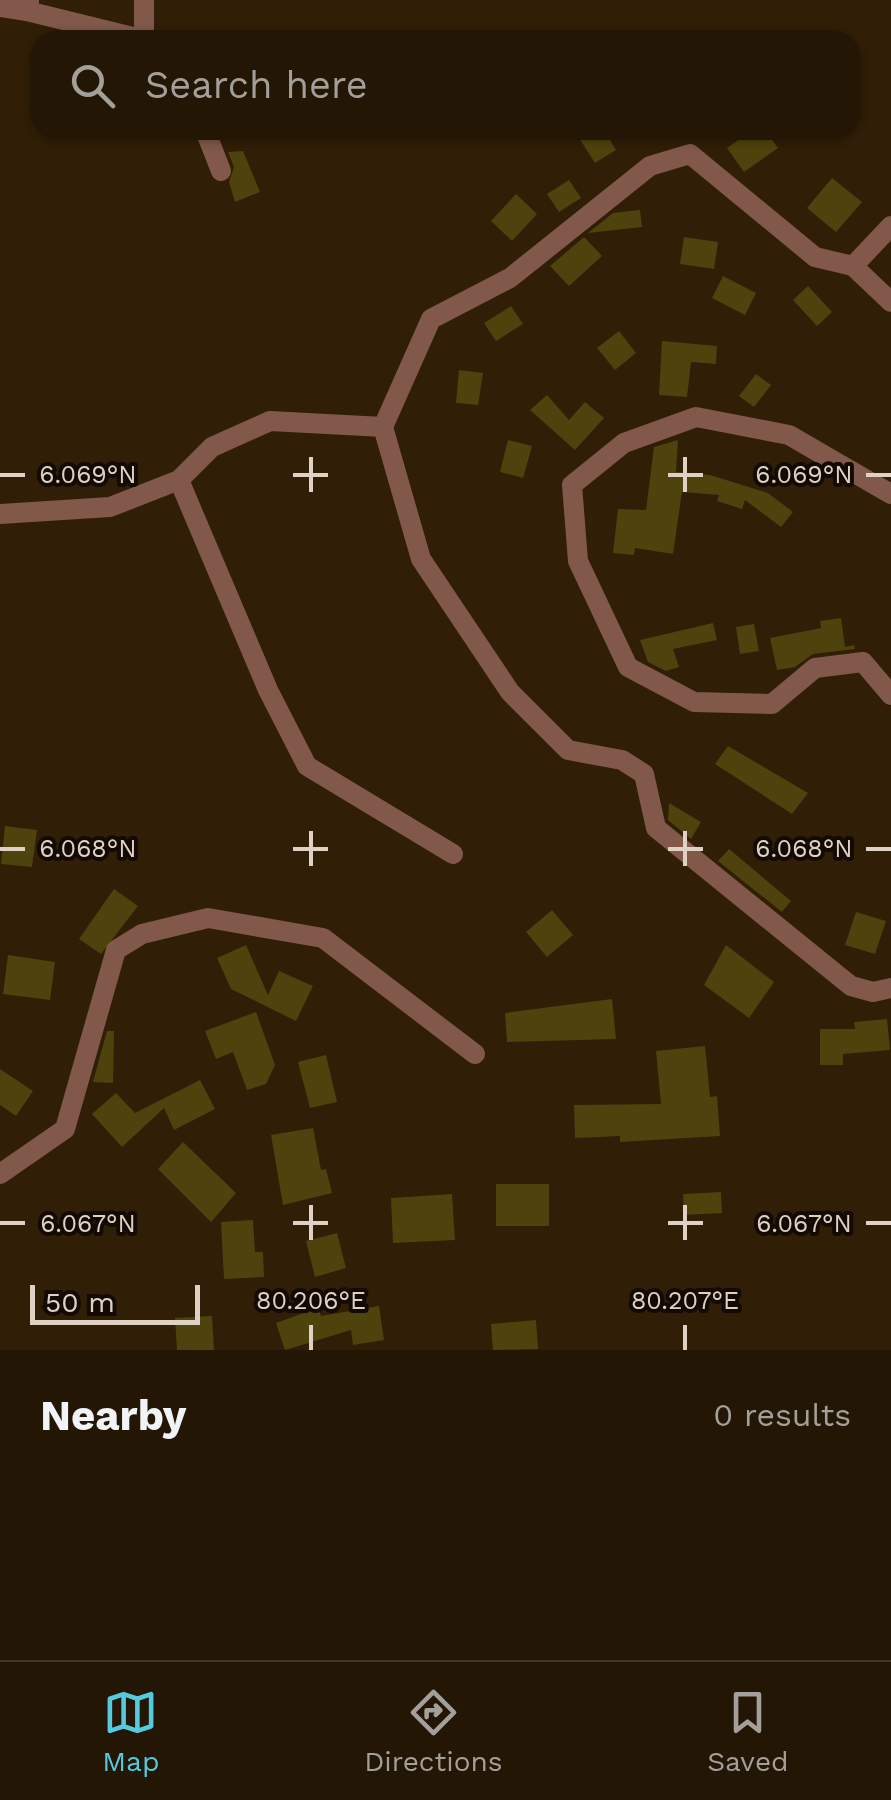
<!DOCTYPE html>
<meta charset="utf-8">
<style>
body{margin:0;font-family:"Work Sans",sans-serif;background:#302313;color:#f1f3f6}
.scale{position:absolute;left:30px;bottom:25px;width:170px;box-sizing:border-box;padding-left:10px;border:5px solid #dfd2c5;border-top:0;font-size:28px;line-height:35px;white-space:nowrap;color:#dfd2c5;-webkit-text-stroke:8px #120a03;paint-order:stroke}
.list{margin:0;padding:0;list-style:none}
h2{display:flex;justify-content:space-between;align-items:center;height:130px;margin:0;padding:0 40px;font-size:42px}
h2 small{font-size:32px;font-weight:400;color:#a39f9a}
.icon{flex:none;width:55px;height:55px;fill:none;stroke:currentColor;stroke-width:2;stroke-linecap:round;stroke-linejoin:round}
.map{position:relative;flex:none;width:891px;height:1350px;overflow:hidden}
.search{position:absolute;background:#241604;box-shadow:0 2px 8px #0004;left:30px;right:30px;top:30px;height:110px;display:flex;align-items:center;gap:25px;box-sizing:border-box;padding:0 35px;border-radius:30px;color:#a39f9a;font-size:38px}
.sheet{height:310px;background:#241604}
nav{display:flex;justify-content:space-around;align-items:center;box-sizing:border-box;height:140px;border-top:2px solid #413526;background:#241604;font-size:28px;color:#a39f9a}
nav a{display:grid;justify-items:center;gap:5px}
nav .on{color:#55cadf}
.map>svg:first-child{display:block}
.building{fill:#4e430c}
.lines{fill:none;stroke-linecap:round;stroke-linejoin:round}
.street{stroke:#81584a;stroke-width:20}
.ticks{fill:none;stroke:#dfd2c5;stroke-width:4}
.ticks-label{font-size:25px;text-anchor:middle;fill:#dfd2c5;stroke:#120a03;stroke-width:8;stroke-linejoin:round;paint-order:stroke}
</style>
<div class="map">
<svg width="891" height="1350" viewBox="0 0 891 1350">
<rect width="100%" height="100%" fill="#301e06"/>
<g class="building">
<path d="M593,130H604L616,150L595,163L579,138Z"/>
<path d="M753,130H765L778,148L744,172L727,148Z"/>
<path d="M243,151L260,192L235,202L229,182L234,167L228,152Z"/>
<path d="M832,178L862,202L836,232L807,208Z"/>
<path d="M569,180L581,198L559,212L547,194Z"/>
<path d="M516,194L537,214L512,241L491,221Z"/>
<path d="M640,210L642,227L588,233L613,213Z"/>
<path d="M584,237L602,256L569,286L550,266Z"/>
<path d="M684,237L718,242L714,269L680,264Z"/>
<path d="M723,276L756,293L745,315L712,298Z"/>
<path d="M808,286L832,312L817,326L793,300Z"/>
<path d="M511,306L523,324L496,341L484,323Z"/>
<path d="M619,331L636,353L615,370L597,348Z"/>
<path d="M662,341L717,346L716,364L691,362L687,397L659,395Z"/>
<path d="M459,370L483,373L478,405L456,403Z"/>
<path d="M756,374L771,385L754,407L739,396Z"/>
<path d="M547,395L569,420L585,402L604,418L575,450L530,410Z"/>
<path d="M508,440L532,446L523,478L500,472Z"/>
<path d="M678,440L676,472L710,475L768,493L793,512L781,527L745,500L742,509L717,501L719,495L682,492L673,554L635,548L634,555L613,553L618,509L646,510L654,447Z"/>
<path d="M841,618L845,647L854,645L855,649L813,654L795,667L777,670L770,638L821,628L820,621Z"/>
<path d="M713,623L717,640L673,649L679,667L666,671L648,662L640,640Z"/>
<path d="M754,624L759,651L740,654L736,627Z"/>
<path d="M728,746L808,793L792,814L715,764Z"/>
<path d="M669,803L701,822L691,839L668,820Z"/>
<path d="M5,826L37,830L32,867L1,864Z"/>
<path d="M729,849L791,901L782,912L718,861Z"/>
<path d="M114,889L138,906L101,954L79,939Z"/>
<path d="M552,910L573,935L547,957L526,932Z"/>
<path d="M856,912L886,921L875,954L845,945Z"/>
<path d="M246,945L268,995L279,971L313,986L296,1021L231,989L217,958Z"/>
<path d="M726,945L774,982L749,1018L704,985Z"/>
<path d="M8,955L55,962L50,1000L3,994Z"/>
<path d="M612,999L616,1039L507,1042L505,1013Z"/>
<path d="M256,1012L275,1065L266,1084L247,1090L233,1052L216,1059L205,1031Z"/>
<path d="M887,1019L890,1050L843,1054V1065H820V1029H855L854,1022Z"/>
<path d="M107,1031H114L113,1083L93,1082Z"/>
<path d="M705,1046L710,1097L717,1096L720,1136L620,1142V1136L575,1138L574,1105L661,1104L656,1051Z"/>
<path d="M326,1055L337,1102L310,1108L298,1062Z"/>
<path d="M0,1069L33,1091L16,1116L0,1105Z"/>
<path d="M200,1080L215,1109L174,1130L164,1108L122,1147L92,1114L116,1093L135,1113Z"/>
<path d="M313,1128L321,1170L326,1169L332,1193L283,1205L271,1135Z"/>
<path d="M183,1142L236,1193L211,1222L158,1169Z"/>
<rect x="496" y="1184" width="53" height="42"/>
<path d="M721,1192L722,1213L684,1215L683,1194Z"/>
<path d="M452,1194L455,1240L393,1243L391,1198Z"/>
<path d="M253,1220L255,1252H263L264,1277L224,1279L221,1222Z"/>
<path d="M337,1233L346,1268L315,1277L306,1241Z"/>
<path d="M379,1306L384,1340L353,1345L351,1330L285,1350L276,1323L318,1308L321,1316Z"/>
<path d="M212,1316L214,1350H177L175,1318Z"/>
<path d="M536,1320L538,1349L493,1350L491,1324Z"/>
</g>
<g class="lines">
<g class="street">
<path d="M0,7L27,11L29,1"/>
<path d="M27,11L145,40"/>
<path d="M144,40V0"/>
<path d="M205,130L221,171"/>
<path d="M853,266L891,302"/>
<path d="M383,427L431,319L510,278L650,166L690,154L815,257L853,266L891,226"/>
<path d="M179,480L268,690L307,766L453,854"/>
<path d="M891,494L789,435L696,417L624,443L572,485L578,561L628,667L694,702L772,704L815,668L863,662L891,695"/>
<path d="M0,514L110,507L179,480L212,447L270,421L383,427L421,559L510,692L568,750L622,760L644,774L656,828L851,986L873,992L891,988"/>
<path d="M0,1174L65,1129L116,950L142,934L208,918L323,938L475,1054"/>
</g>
</g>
<path class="ticks" d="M311,457V492M685,457V492M0,475H25M293,475H328M668,475H703M866,475H891M311,831V866M685,831V866M0,849H25M293,849H328M668,849H703M866,849H891M311,1205V1240M685,1205V1240M0,1223H25M293,1223H328M668,1223H703M866,1223H891M311,1325V1350M685,1325V1350"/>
<g class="ticks-label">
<text x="88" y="483">6.069°N</text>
<text x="804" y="483">6.069°N</text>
<text x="88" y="857">6.068°N</text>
<text x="804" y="857">6.068°N</text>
<text x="88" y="1232">6.067°N</text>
<text x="804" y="1232">6.067°N</text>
<text x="311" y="1309">80.206°E</text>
<text x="685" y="1309">80.207°E</text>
</g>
</svg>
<div class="scale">50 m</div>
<div class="search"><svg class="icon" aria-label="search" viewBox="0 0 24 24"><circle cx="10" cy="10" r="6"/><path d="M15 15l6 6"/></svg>Search here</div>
</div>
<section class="sheet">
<h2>Nearby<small>0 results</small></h2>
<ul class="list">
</ul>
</section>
<nav>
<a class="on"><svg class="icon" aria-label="map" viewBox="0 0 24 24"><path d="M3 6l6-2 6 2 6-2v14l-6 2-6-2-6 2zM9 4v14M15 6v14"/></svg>Map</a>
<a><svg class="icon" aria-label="directions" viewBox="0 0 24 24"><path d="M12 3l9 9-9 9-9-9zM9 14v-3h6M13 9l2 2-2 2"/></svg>Directions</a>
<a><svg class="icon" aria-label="saved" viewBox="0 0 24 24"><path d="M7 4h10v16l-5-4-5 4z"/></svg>Saved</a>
</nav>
